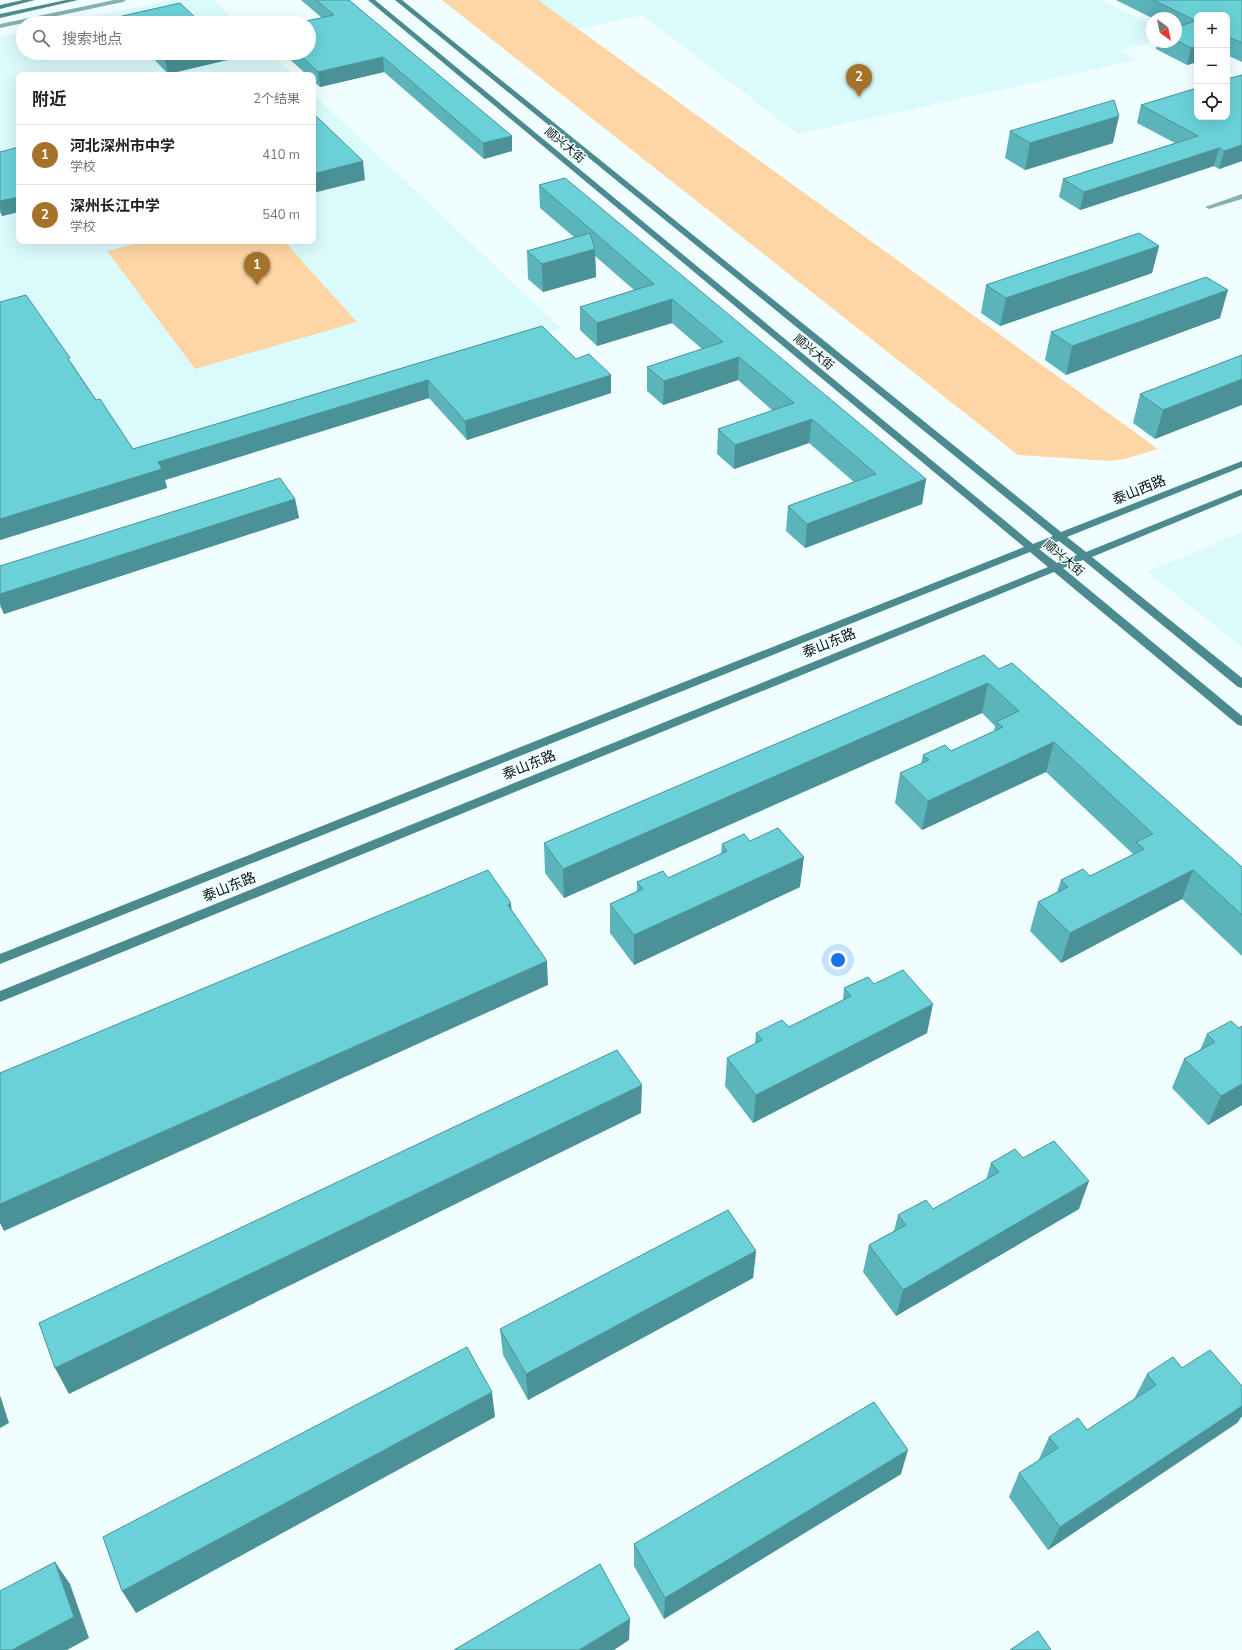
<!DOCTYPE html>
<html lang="zh">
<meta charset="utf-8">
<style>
body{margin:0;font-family:"Nunito Sans","Noto Sans SC",sans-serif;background:#f2f2f2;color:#222}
.controls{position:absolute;right:12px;top:12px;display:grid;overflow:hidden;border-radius:8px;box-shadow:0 4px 16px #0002}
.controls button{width:36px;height:36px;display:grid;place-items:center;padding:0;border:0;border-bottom:1px solid #e0e0e0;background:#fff;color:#222;font:20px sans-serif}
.compass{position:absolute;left:1146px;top:12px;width:36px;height:36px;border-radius:50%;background:#fff;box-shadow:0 4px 16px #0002;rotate:147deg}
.you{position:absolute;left:838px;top:960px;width:14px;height:14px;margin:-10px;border:3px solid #fff;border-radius:50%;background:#1a73e8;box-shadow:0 0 0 6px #1a73e833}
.badge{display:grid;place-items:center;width:26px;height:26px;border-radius:50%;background:#a5722a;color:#fff;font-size:13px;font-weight:700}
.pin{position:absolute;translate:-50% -33px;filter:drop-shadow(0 1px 2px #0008)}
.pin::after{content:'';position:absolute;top:21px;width:14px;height:12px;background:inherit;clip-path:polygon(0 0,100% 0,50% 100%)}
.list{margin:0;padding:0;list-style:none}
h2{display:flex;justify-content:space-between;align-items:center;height:52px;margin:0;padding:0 16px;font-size:17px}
h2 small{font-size:13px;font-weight:400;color:#767676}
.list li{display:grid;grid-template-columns:26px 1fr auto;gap:12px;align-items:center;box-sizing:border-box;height:60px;padding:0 16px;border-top:1px solid #e0e0e0}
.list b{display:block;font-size:15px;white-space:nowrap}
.list p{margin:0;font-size:13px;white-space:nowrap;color:#767676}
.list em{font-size:13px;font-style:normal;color:#767676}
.icon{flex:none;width:22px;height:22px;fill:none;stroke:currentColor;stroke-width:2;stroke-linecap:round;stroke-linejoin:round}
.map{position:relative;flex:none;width:1242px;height:1650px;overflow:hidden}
.search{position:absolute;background:#fff;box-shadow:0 4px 16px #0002;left:16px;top:16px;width:300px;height:44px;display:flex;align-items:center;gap:10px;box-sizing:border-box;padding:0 14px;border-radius:22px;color:#767676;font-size:15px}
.panel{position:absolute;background:#fff;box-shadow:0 4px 16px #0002;left:16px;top:72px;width:300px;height:172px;border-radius:8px}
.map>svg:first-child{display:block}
.built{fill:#dbfafc}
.green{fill:#fed6a5}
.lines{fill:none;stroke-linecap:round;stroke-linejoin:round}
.street{fill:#87b0b2;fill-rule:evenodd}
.secondary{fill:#4b8b8f;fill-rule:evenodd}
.wall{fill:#5bb4ba}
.shaded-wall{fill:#4a9297}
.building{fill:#6ad1d8;stroke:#4a9297}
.labels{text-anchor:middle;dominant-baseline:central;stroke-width:3;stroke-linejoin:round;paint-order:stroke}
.far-street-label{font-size:12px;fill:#080f10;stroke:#f1feff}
.street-label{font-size:14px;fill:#080f10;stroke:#f1feff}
</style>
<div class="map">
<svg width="1242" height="1650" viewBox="0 0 1242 1650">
<rect width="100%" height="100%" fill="#f1feff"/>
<g class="built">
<path d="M171,0H214L238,23H62Z"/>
<path d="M538,0H1102L1152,25L1153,42L1121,50L1137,60L798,134L642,15L579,29Z"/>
<path d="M23,31V53H270L293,75H19V241H313V94L561,328L0,500V36Z"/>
<path d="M1242,532V647L1147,572Z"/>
</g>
<g class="green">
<path d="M442,0H538L1158,449L1125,459L1110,461L1018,455Z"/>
<path d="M146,241H284L357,322L195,369L107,251Z"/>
</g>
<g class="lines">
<g class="street">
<path d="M114,0H126L123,2L0,28V24Z"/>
<path d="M1242,194V199L1209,209L1205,207Z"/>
</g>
<g class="secondary">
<path d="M23,0H35L0,9V5Z"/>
<path d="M66,0H78L0,18V14Z"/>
<path d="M368,0H375L1033,544L1053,536L395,0H402L1061,532L1242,461V467L1067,537L1086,552L1242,489V495L1092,557L1242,678V688L1238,687L1083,560L1063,568L1242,716V726L1238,725L1054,572L0,1002V991L1048,567L1030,552L0,964V954L1024,547ZM1059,541L1077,555L1057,563L1039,549Z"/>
</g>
</g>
<g class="wall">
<path d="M301,0H349L512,151L484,159L384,72L320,87L313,81V75H307L283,53H309L322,18Z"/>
<path d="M1116,0H1242V62L1227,55V15L1197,62L1187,65L1156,49L1157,42H1176V18H1152Z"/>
<path d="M122,16L201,23H124Z"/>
<path d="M148,53H257L168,74Z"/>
<path d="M1242,75V161L1219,169L1214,166L1080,210L1059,197L1063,179L1175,143L1137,123L1141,105Z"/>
<path d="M1010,131L1113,143L1025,170L1005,158Z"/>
<path d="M19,147V212L2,216L0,212V152Z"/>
<path d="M539,185L926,479L922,504L805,548L786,531L788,506L854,482L809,443L734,469L717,454L718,429L773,411L738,380L663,405L647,391V367L702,349L672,323L597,346L580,330V307L634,290L595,256L596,277L543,292L528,279L527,251L574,237L540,208Z"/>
<path d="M1159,246L1152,273L1000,326L981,313L986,285Z"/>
<path d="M1220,318L1066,375L1045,360L1051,332Z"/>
<path d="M542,326L576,359L611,375V393L467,440L429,398L165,480L167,488L0,540L71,362L96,400L133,449Z"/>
<path d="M1242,355L1155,439L1133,423L1140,394Z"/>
<path d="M295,499L299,518L4,614L0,606V566Z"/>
<path d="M999,669L1242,867V956L1182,899L1061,963L1030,931L1038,902L1057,892L1061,880L1090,876L1132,855L1133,854L1046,772L922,830L895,803L900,773L921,764L923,755L951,751L994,731L995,726L982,713L564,898L545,873L544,843Z"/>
<path d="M750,841L800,887L634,965L610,933V904L637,891V882L668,878L721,854L722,844Z"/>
<path d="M874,984L927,1033L753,1123L725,1086L727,1058L755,1044L756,1033L789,1027L843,1000L844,988Z"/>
<path d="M1242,1026V1105L1208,1125L1172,1088L1184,1059L1200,1050L1207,1034L1239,1028Z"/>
<path d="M1023,1158L1079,1209L896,1316L863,1272L869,1245L894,1231L898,1215L933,1209L986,1180L991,1163Z"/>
<path d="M756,1251L753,1278L528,1400L503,1355L500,1329Z"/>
<path d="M1182,1368L1242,1386V1416L1237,1423L1048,1550L1009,1497L1019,1473L1038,1461L1049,1437L1087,1430L1134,1399L1147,1374Z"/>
<path d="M901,1474L664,1619L634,1566V1544Z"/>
</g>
<g class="shaded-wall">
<path d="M1227,37H1229L1227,46Z"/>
<path d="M1197,46V62L1187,65L1191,48Z"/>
<path d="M196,53H257L168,74L165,60Z"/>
<path d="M383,57L384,72L320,87L318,72Z"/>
<path d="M1119,116L1113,143L1025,170L1030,143Z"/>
<path d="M512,136V151L484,159L483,143Z"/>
<path d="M1242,145V161L1219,169L1224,151Z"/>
<path d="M1219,148L1214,166L1080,210L1084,192Z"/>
<path d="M363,161L365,180L313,193V174Z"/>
<path d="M19,197V212L2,216L0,207V201Z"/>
<path d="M1159,246L1152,273L1000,326L1006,298Z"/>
<path d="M595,249L596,277L543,292L542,264Z"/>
<path d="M1228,290L1220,318L1066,375L1072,346Z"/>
<path d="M672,299V323L597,346V323Z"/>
<path d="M739,357L738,380L663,405L664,381Z"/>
<path d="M611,375V393L467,440L465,421Z"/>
<path d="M1242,379V405L1155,439L1163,410Z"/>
<path d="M428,380L429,398L165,480L167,488L0,540V519L158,462Z"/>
<path d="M812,419L809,443L734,469L735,445Z"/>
<path d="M926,479L922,504L805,548L807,524Z"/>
<path d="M295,499L299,518L4,614L0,602V594Z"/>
<path d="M988,683L982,713L564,898L563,869Z"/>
<path d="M1054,742L1046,772L922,830L928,801Z"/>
<path d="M804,857L800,887L634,965V935Z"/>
<path d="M1193,870L1182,899L1061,963L1070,933Z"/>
<path d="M511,903L513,928L508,905Z"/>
<path d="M547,961L548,985L4,1231L0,1223V1204Z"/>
<path d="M933,1004L927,1033L753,1123L756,1095Z"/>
<path d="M1242,1084V1105L1208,1125L1221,1096Z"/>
<path d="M642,1085L641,1113L69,1394L55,1368Z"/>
<path d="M1089,1181L1079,1209L896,1316L903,1290Z"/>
<path d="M756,1251L753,1278L528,1400L526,1374Z"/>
<path d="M492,1392L495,1417L136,1613L122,1591Z"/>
<path d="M0,1395L9,1423L0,1428Z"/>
<path d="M1242,1406V1416L1237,1423L1048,1550L1060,1527Z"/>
<path d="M908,1450L901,1474L664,1619L665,1598Z"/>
<path d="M55,1562L70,1584L89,1638L67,1650H12Z"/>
<path d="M630,1619L629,1640L614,1650H579Z"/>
</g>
<g class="building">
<path d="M316,0H349L512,136L483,143L383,57L318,72L298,53H309V23H297L334,15Z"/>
<path d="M1153,0H1242V43L1229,37H1227V15H1197V46L1191,48L1176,40V27L1196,21Z"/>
<path d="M180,3L201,23H129L122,16Z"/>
<path d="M159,53H196L165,60Z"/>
<path d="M1242,75V145L1224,151L1219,148L1084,192L1063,179L1198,136L1141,105L1197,88V117H1227V79Z"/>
<path d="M1114,100L1119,116L1030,143L1010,131Z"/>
<path d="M313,115H315L363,161L313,174Z"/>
<path d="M19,147V197L0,201V152Z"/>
<path d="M565,178L926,479L807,524L788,506L876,474L812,419L735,445L718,429L794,403L739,357L664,381L647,367L723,342L672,299L597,323L580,307L654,284L539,185Z"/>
<path d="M590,233L595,249L542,264L527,251Z"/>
<path d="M1139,233L1159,246L1006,298L986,285Z"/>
<path d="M1206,277L1228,290L1072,346L1051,332Z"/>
<path d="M26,295L70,358L68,359L96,400L100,399L133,449L542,326L576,359L589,354L611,375L465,421L428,380L158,462L162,469L0,519V302Z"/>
<path d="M1242,355V379L1163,410L1140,394Z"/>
<path d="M280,478L295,499L0,594V566Z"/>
<path d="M984,655L999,669L1012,663L1242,867V915L1193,870L1070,933L1038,902L1068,887L1061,880L1083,869L1090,876L1144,849L1136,842L1153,834L1054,742L928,801L900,773L929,760L923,755L945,745L951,751L1003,727L996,722L1019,711L988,683L563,869L544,843Z"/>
<path d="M778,828L804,857L634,935L610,904L643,889L637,882L663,871L668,878L727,851L722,844L744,834L750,841Z"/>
<path d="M488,870L511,903L508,905L547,961L0,1204V1073Z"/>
<path d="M903,970L933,1004L756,1095L727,1058L762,1040L756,1033L782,1020L789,1027L851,996L844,988L868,977L874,984Z"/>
<path d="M1231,1021L1239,1028L1242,1026V1084L1221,1096L1184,1059L1215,1042L1207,1034Z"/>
<path d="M617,1050L642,1085L55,1368L39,1323Z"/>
<path d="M1054,1141L1089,1181L903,1290L869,1245L906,1225L898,1215L926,1200L933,1209L999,1172L991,1163L1015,1149L1023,1158Z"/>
<path d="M728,1210L756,1251L526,1374L500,1329Z"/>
<path d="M467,1347L492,1392L122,1591L103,1537Z"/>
<path d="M1210,1350L1242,1386V1406L1060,1527L1019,1473L1058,1448L1049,1437L1078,1418L1087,1430L1156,1385L1147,1374L1173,1357L1182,1368Z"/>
<path d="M874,1402L908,1450L665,1598L634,1544Z"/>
<path d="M55,1562L74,1617L12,1650H0V1591Z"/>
<path d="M600,1564L630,1619L579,1650H454Z"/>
<path d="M1038,1631L1051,1650H1010Z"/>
</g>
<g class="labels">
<g class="far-street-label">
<text transform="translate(565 145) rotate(40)">顺兴大街</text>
<text transform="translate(814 352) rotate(40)">顺兴大街</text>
<text transform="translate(1064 558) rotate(40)">顺兴大街</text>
</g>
<g class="street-label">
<text transform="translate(1139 490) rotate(-22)">泰山西路</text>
<text transform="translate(829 643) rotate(-22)">泰山东路</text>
<text transform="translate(529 765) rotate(-22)">泰山东路</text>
<text transform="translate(229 887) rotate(-22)">泰山东路</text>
</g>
</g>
</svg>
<div class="controls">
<button>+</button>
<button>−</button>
<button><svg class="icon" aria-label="locate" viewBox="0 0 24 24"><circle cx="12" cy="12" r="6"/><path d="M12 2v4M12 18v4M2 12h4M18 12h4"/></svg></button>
</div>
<svg class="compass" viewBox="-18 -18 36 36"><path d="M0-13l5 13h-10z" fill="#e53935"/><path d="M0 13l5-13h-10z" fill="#767676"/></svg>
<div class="you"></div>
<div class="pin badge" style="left:257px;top:285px">1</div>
<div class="pin badge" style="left:859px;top:97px">2</div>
<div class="search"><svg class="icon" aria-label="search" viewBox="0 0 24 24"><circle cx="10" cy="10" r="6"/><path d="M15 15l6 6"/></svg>搜索地点</div>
<section class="panel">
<h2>附近<small>2个结果</small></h2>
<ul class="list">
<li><span class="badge">1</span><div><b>河北深州市中学</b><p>学校</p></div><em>410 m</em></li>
<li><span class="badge">2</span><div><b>深州长江中学</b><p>学校</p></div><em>540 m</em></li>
</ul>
</section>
</div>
